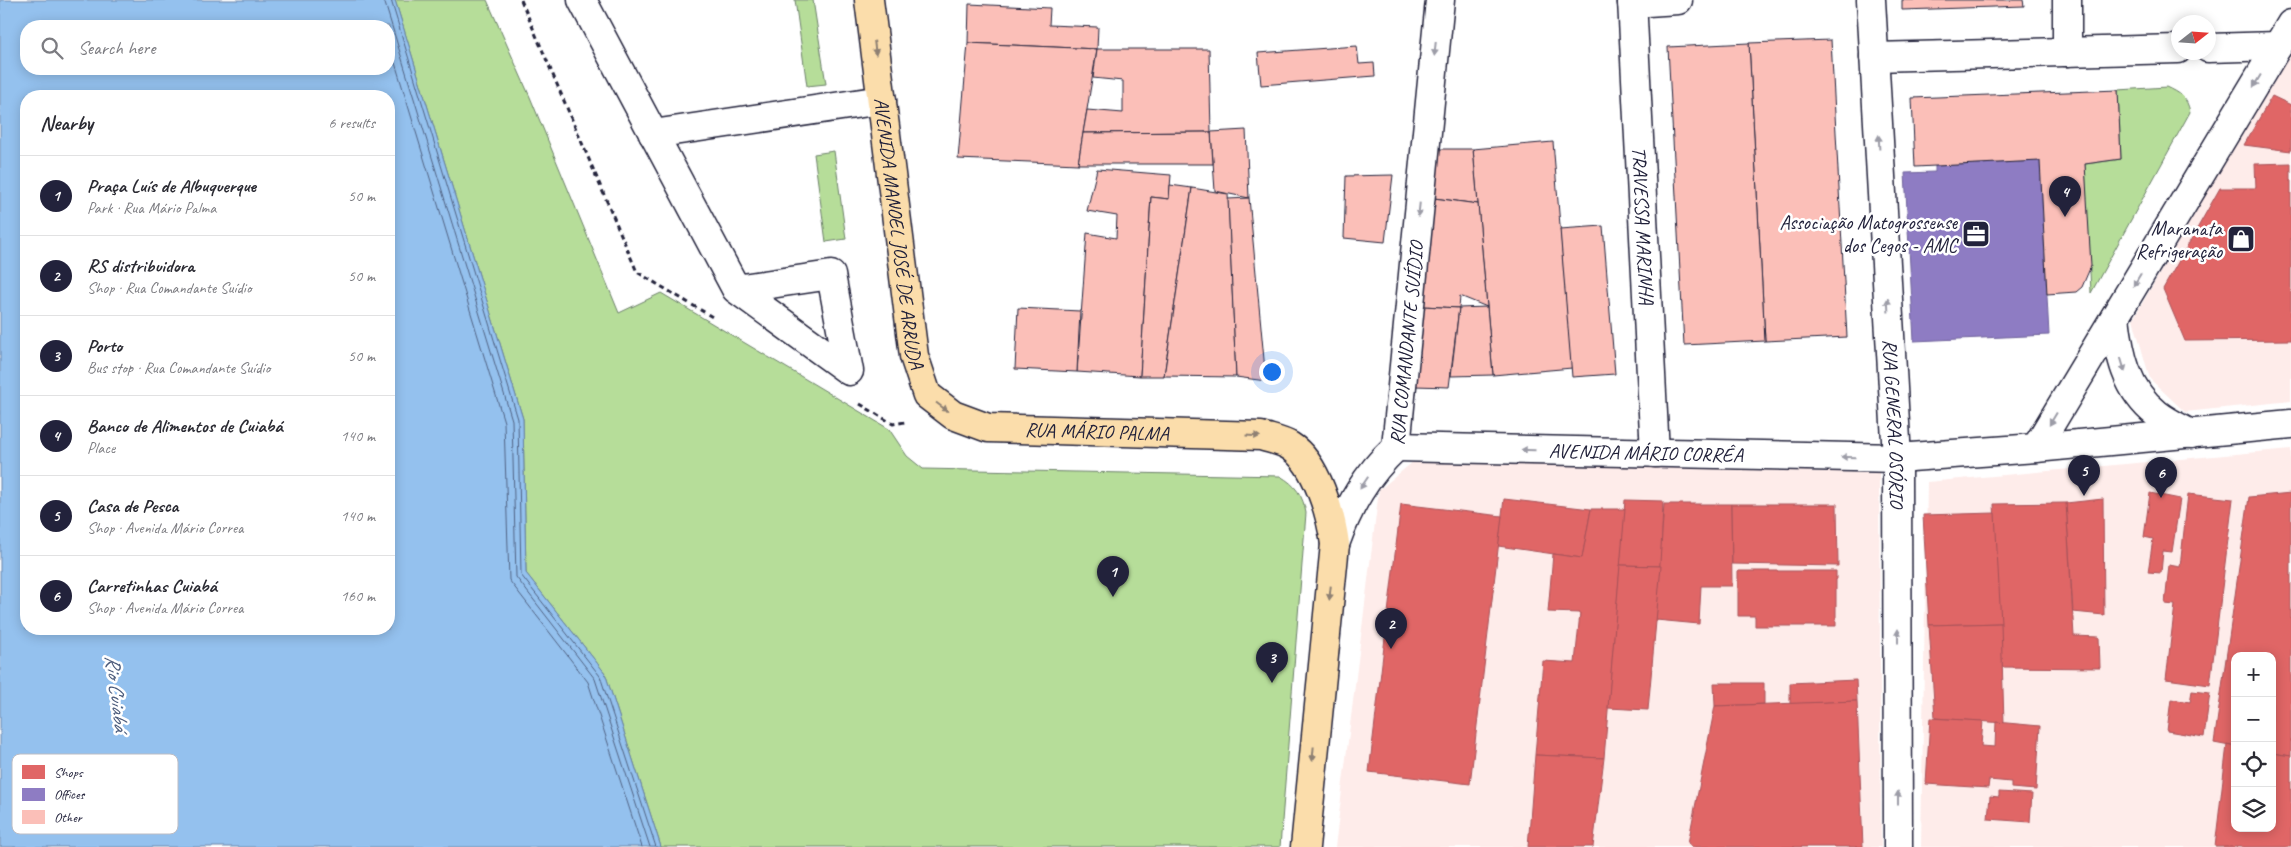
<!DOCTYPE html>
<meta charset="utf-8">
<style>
body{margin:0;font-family:Caveat,sans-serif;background:#f7f7f7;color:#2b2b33}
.controls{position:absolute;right:15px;bottom:15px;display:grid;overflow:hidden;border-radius:10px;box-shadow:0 2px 12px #0003}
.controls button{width:45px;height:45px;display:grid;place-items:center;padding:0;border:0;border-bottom:1px solid #e1e1e2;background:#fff;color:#2b2b33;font:25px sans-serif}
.compass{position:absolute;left:2171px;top:15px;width:45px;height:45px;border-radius:50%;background:#fff;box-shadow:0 2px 12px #0003;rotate:73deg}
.you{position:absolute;left:1271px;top:371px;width:18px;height:18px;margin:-12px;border:4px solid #fff;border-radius:50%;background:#1a73e8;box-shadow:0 0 0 8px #1a73e833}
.badge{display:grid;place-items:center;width:32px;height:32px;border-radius:50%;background:#22223b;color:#fff;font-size:16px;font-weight:700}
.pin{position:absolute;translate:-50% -41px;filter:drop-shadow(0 1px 2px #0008)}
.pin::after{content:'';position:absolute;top:26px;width:18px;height:15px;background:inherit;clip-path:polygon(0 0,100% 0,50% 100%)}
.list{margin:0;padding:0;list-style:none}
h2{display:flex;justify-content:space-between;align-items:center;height:65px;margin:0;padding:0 20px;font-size:21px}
h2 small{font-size:16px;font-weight:400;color:#7c7c81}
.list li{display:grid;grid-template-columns:32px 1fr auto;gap:15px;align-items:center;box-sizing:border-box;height:80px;padding:0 20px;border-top:1px solid #e1e1e2}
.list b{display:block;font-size:19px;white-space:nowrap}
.list p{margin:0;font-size:16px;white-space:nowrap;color:#7c7c81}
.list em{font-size:16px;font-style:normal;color:#7c7c81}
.icon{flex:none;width:28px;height:28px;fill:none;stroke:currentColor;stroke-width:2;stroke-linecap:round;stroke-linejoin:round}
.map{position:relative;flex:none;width:2291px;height:847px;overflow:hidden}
.search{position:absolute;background:#fff;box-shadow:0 2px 12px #0003;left:20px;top:20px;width:375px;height:55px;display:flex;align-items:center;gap:12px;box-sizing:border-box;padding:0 18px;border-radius:20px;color:#7c7c81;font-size:19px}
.panel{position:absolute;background:#fff;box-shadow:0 2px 12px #0003;left:20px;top:90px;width:375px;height:545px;border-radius:20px}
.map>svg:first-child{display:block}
.built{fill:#feecea;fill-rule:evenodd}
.green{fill:#b6dd99;stroke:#6c806a}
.water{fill:#94c1ee;stroke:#6681a6;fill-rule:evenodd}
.shops{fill:#e06666;stroke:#a75259}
.offices{fill:#8e7cc3;stroke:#6e619a}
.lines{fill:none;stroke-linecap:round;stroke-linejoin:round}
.shore{stroke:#506283;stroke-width:1}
.building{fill:#fbbfb8;stroke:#22223b}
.minor-casing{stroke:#22223b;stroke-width:31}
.major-casing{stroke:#22223b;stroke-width:31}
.path{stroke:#22223b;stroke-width:3;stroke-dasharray:5 4;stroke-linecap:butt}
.minor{stroke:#fff;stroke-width:28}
.major{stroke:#fbddab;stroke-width:28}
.oneway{fill:#8e8073}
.oneway2{fill:#9c9ca7}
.labels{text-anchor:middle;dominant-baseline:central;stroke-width:5;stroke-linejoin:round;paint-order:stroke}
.poi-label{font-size:20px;fill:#22223b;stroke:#fff;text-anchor:end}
.street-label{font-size:20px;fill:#22223b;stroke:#fff}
.water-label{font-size:21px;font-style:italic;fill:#4a5a7a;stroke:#fff}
.key{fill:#fff;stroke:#bdbdc4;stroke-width:1}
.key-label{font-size:14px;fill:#22223b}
</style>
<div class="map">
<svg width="2291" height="847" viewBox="0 0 2291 847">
<rect width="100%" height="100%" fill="#fff"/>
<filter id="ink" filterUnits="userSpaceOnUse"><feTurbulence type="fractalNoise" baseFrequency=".02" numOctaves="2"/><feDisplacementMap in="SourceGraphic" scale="10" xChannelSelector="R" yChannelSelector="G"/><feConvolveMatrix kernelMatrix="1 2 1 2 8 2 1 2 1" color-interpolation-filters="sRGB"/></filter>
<g filter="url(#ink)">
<g class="built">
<path d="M2291,47V401L2185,412L2150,379L2133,319Z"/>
<path d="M2291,449V847H1921L1927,482ZM2235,656H2272V828H2235Z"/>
<path d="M1414,461L1879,473L1881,847H1335L1379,490Z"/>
</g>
<g class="green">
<path d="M395,0H487L530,97L619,313L661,293L889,429L907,456L923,469L1280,476C1296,485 1303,496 1306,513L1280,847H661L605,673L526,573L523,419Z"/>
<path d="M795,0H813L826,84L807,86Z"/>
<path d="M2167,87C2180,93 2187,97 2190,112L2091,293L2085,164L2121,159L2118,90Z"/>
<path d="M834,151L846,239L826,242L814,154Z"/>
</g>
<path class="water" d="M0,0H395L523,419L526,573L605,673L661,847H0ZM26,26H389V69H26ZM26,96H389V629H26Z"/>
<g class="shops">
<path d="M2272,96L2291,105V151L2244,145Z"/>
<path d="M2291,163V340L2185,341L2163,289L2220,188H2256L2255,164Z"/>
<path d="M2150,493L2180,499L2172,552L2163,551L2161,573L2148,572L2153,539L2144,537Z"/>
<path d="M2291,493V756L2272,753V656H2235V747L2214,743L2249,497Z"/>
<path d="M2188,494L2233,499L2210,685L2166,679L2175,605L2165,604L2169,565L2180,567Z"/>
<path d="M1504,499L1591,509L1582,558L1498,546Z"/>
<path d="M2103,499L2104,615L2073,612L2066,503Z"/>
<path d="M1625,500L1663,501L1661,566L1620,565Z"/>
<path d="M2066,503L2074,636L2099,637L2100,668L2002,667L1994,504Z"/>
<path d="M1401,504L1502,516L1470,784L1369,772Z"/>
<path d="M1664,504H1731L1732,586H1701L1699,624L1656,620Z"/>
<path d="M1731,504H1837L1838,566L1732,564Z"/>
<path d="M1591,509H1625L1604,758L1535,755L1543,661L1575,663L1580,613L1548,612L1553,554L1582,558Z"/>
<path d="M1995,513L2001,623L1929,625L1923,515Z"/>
<path d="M1620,565L1661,566L1648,710L1608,708Z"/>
<path d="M1738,571H1836V626H1755V616H1738Z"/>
<path d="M2001,623L2004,723L1935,718L1929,625Z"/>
<path d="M1856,680L1857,701L1790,704V683Z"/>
<path d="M1714,683H1764V704L1715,706Z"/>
<path d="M2192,691L2210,693L2204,737L2167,731L2171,699L2190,702Z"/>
<path d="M1857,701L1863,847H1693L1688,843L1715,706Z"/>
<path d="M1930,718L1983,721L1981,746L1995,747L1996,722L2040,726L2036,790L2011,788V782L1989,780L1988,788L1926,784Z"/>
<path d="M2227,745L2235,747V828H2272V753L2291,756V847H2215Z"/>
<path d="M1535,755L1604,758L1593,847H1528Z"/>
<path d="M1999,792L2032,794L2030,822L1988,819L1990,796L1999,797Z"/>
</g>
<path class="offices" d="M2040,161L2049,335L1914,341L1905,173L1935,172V166Z"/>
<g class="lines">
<g class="shore">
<path d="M384,0L512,420L516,577L595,679L650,847"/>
<path d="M391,0L518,419L521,575L600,676L656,847"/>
<path d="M389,43L504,422L509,580L588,682L642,847"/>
</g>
</g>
<g class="building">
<path d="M1902,0H2023L2024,6L1902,10Z"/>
<path d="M969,4L1050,8L1049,25L1098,27L1097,49L968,43Z"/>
<path d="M1831,40L1847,337L1765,341L1749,43Z"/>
<path d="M968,43L1097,49L1078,164L958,159Z"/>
<path d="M1749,43L1765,341L1684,345L1668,47Z"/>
<path d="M1357,46L1359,64L1374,63L1375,76L1261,85L1258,53Z"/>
<path d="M1097,49H1209L1211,132L1083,133L1087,110L1123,113V81L1093,78Z"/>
<path d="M2118,90L2121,159L2085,164L2091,266L2082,287L2076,292L2047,294L2040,161L1915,167L1912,98Z"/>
<path d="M1246,130L1249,198L1215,191L1211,132Z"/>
<path d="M1211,132L1213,164H1078L1083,133Z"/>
<path d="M1553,142L1572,368L1493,375L1473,149Z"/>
<path d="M1439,149H1473L1478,204L1434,198Z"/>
<path d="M1097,169L1171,175L1169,199L1151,197L1140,376L1077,372L1087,233L1116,238L1117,216L1087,211Z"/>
<path d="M1393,175L1385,242L1344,238L1346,176Z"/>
<path d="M1170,185L1192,188L1164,376H1140L1151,197L1169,199Z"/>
<path d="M1192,188L1228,194L1236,377L1164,376Z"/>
<path d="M1249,198L1266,381L1236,377L1228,199Z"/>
<path d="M1434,198L1478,204L1487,307L1460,296L1459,308L1423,306Z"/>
<path d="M1603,226L1615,374L1572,377L1560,229Z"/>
<path d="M1423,306L1459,308L1449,387L1415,386Z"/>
<path d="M1487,307L1493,375L1451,376L1459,308Z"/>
<path d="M1018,308L1080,311L1077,372L1015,369Z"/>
</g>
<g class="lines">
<defs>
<g id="minor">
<path d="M582,0L736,289L849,371L831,275L736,289"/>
<path id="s1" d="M1632,0L1655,453"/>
<path id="s2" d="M1871,0L1897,458L1898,847"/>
<path d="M1632,3L1678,0"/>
<path d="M2208,48L2278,46"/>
<path d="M2067,52V0"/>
<path d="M1874,57L2178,49"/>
<path d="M653,134L882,100"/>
<path d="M2115,317C2119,354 2126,390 2157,414C2167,422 2180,428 2191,434"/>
<path id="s3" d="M1396,447L1897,458L2036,448L2291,424"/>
<path d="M2036,448L2291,24"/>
<path id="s4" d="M1335,544C1349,505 1366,475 1396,447L1440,0"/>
</g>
<g id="major">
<path id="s5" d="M869,0L914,356L927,395L953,415L988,428L1261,436C1270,439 1282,441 1290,446C1317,463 1331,515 1335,544L1305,847"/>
</g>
</defs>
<use href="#minor" class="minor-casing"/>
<use href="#major" class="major-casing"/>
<g class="path">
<path d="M521,0L637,272L714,318"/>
<path d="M860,404L893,424L905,422"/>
</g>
<use href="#minor" class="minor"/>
<use href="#major" class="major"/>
</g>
<defs><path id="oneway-solid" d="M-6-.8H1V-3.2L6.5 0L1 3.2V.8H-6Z" transform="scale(1.25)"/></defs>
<g class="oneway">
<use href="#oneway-solid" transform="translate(875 48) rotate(83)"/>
<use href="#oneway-solid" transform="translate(942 407) rotate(37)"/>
<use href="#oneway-solid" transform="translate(1253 436) rotate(3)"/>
<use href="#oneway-solid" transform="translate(1330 593) rotate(96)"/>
<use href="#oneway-solid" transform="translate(1313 754) rotate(95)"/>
</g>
<g class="oneway2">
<use href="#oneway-solid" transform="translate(1435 49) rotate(96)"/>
<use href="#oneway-solid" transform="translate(2257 81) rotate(121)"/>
<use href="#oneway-solid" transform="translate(1879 142) rotate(-93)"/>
<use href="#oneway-solid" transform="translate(1419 210) rotate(96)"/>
<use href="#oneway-solid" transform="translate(2137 280) rotate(121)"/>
<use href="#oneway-solid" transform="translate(1888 305) rotate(-93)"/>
<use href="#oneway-solid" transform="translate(2123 365) rotate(73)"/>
<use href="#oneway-solid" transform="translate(2053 419) rotate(121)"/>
<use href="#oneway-solid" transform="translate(1528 450) rotate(-179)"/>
<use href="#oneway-solid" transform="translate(1848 457) rotate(-179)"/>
<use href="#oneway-solid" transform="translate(1364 483) rotate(124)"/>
<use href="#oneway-solid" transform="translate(1898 636) rotate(-90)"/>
<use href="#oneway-solid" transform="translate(1898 798) rotate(-90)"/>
</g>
</g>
<defs>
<symbol id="office-square" viewBox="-11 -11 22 22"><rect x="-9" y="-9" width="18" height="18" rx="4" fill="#22223b" stroke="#fff"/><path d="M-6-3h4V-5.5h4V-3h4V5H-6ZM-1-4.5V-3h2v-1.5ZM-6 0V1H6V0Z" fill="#fff"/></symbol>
<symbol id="shop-square" viewBox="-11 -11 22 22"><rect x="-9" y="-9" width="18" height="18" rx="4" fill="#22223b" stroke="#fff"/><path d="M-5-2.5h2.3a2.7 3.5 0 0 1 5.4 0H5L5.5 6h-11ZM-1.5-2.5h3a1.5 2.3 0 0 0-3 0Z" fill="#fff"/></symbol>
</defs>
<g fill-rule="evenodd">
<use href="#office-square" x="1960" y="218" width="32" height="32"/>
<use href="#shop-square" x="2225" y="223" width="32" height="32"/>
</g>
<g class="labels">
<g class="poi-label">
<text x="1957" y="222">Associação Matogrossense<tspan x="1957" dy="23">dos Cegos - AMC</tspan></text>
<text x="2222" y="228">Maranata<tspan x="2222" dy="23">Refrigeração</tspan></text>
</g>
<g class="street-label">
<text stroke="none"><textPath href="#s1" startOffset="226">TRAVESSA MARINHA</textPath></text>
<text stroke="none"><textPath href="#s5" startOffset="235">AVENIDA MANOEL JOSÉ DE ARRUDA</textPath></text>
<text stroke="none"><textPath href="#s4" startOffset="220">RUA COMANDANTE SUÍDIO</textPath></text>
<text stroke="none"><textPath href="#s2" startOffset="424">RUA GENERAL OSÓRIO</textPath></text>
<text stroke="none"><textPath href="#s5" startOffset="579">RUA MÁRIO PALMA</textPath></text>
<text stroke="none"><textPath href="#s3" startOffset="250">AVENIDA MÁRIO CORRÊA</textPath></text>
</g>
<g class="water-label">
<text transform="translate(117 693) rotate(83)">Rio Cuiabá</text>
</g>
</g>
<rect x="12" y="754" width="166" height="80" rx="8" class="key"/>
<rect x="22" y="765" width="23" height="14" fill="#e06666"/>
<rect x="22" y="788" width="23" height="13" fill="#8e7cc3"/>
<rect x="22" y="810" width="23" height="14" fill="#fbbfb8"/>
<g class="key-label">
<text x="54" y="777">Shops</text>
<text x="54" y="799">Offices</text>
<text x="54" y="822">Other</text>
</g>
</svg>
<div class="controls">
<button>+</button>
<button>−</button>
<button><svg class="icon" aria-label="locate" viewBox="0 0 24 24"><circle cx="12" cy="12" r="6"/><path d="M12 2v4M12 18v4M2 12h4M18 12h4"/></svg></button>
<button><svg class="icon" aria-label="layers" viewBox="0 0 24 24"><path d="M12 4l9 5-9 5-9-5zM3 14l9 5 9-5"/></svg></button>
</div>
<svg class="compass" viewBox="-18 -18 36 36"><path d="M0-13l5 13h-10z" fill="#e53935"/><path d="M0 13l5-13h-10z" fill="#7c7c81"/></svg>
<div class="you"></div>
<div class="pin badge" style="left:1113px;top:597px">1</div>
<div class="pin badge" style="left:1391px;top:649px">2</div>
<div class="pin badge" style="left:1272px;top:683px">3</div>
<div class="pin badge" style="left:2065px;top:217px">4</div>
<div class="pin badge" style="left:2084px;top:496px">5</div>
<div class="pin badge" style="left:2161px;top:498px">6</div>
<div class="search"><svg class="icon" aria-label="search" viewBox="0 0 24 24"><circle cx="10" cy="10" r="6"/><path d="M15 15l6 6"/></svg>Search here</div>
<section class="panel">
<h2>Nearby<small>6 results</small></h2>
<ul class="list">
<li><span class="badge">1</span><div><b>Praça Luís de Albuquerque</b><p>Park · Rua Mário Palma</p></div><em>50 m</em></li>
<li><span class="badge">2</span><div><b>RS distribuidora</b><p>Shop · Rua Comandante Suídio</p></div><em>50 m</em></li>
<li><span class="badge">3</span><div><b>Porto</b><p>Bus stop · Rua Comandante Suídio</p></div><em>50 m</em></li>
<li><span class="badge">4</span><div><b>Banco de Alimentos de Cuiabá</b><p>Place</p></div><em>140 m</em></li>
<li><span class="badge">5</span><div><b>Casa de Pesca</b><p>Shop · Avenida Mário Correa</p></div><em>140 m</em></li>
<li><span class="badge">6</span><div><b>Carretinhas Cuiabá</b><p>Shop · Avenida Mário Correa</p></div><em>160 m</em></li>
</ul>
</section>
</div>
